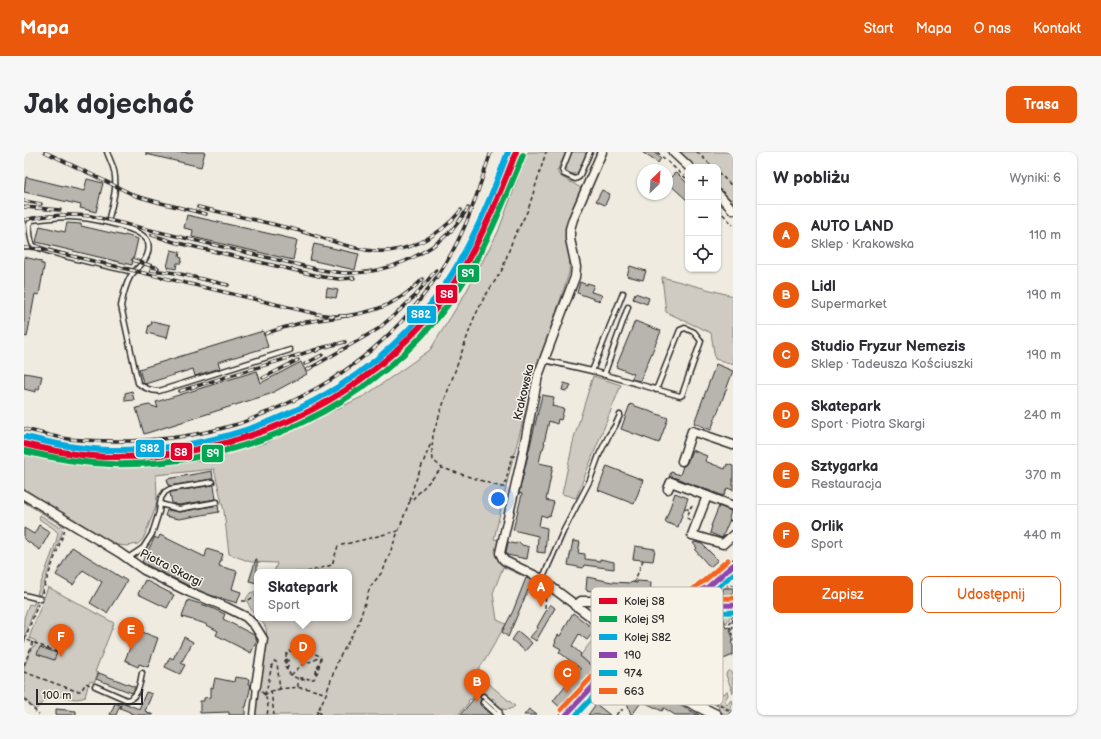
<!DOCTYPE html>
<html lang="pl">
<meta charset="utf-8">
<style>
body{margin:0;font-family:"Balsamiq Sans",sans-serif;background:#f7f7f7;color:#2b2b33}
.controls{position:absolute;right:12px;top:12px;display:grid;overflow:hidden;border-radius:8px;box-shadow:0 1px 3px #0004}
.controls button{width:36px;height:36px;display:grid;place-items:center;padding:0;border:0;border-bottom:1px solid #e1e1e2;background:#fff;color:#2b2b33;font:20px sans-serif}
.compass{position:absolute;left:613px;top:12px;width:36px;height:36px;border-radius:50%;background:#fff;box-shadow:0 1px 3px #0004;rotate:25deg}
.scale{position:absolute;left:12px;bottom:10px;width:107px;box-sizing:border-box;padding-left:4px;border:2px solid #2b2b2b;border-top:0;font-size:11px;line-height:14px;white-space:nowrap;color:#2b2b2b;-webkit-text-stroke:3px #f7f3e8;paint-order:stroke}
.you{position:absolute;left:474px;top:347px;width:14px;height:14px;margin:-10px;border:3px solid #fff;border-radius:50%;background:#1a73e8;box-shadow:0 0 0 6px #1a73e833}
.badge{display:grid;place-items:center;width:26px;height:26px;border-radius:50%;background:#ea580c;color:#fff;font-size:13px;font-weight:700}
.pin{position:absolute;translate:-50% -33px;filter:drop-shadow(0 1px 2px #0008)}
.pin::after{content:'';position:absolute;top:21px;width:14px;height:12px;background:inherit;clip-path:polygon(0 0,100% 0,50% 100%)}
.popup{position:absolute;left:230px;top:417px;width:98px;height:52px;box-sizing:border-box;display:grid;place-content:center;border-radius:8px;background:#fff;filter:drop-shadow(0 1px 3px #0005);font-size:13px;white-space:nowrap;color:#7c7c81}
.popup b{font-size:15px;color:#2b2b33}
.popup::after{content:'';position:absolute;left:50%;top:100%;margin-left:-8px;border:8px solid transparent;border-top-color:#fff}
.list{margin:0;padding:0;list-style:none}
h2{display:flex;justify-content:space-between;align-items:center;height:52px;margin:0;padding:0 16px;font-size:17px}
h2 small{font-size:13px;font-weight:400;color:#7c7c81}
.list li{display:grid;grid-template-columns:26px 1fr auto;gap:12px;align-items:center;box-sizing:border-box;height:60px;padding:0 16px;border-top:1px solid #e1e1e2}
.list b{display:block;font-size:15px;white-space:nowrap}
.list p{margin:0;font-size:13px;white-space:nowrap;color:#7c7c81}
.list em{font-size:13px;font-style:normal;color:#7c7c81}
.actions{display:flex;gap:8px;padding:12px 16px}
.actions a{flex:1;padding:9px 0;border:1px solid #ea580c;border-radius:8px;text-align:center;font-size:14px;color:#ea580c}
.actions .main{background:#ea580c;color:#fff}
.icon{flex:none;width:22px;height:22px;fill:none;stroke:currentColor;stroke-width:2;stroke-linecap:round;stroke-linejoin:round}
.map{position:relative;flex:none;width:709px;height:563px;overflow:hidden;border-radius:8px}
header{display:flex;align-items:center;gap:24px;box-sizing:border-box;height:56px;padding:0 20px;background:#ea580c;color:#fff}
header strong{font-size:19px}
nav{display:flex;gap:22px;margin-inline-start:auto;font-size:14px}
.intro{display:flex;align-items:center;justify-content:space-between;box-sizing:border-box;height:96px;padding:0 24px}
h1{margin:0;font-size:28px}
.button{padding:10px 18px;border-radius:8px;background:#ea580c;color:#fff;font-size:14px;font-weight:700}
main{display:flex;gap:24px;padding:0 24px}
aside{flex:1;background:#fff;border-radius:8px;box-shadow:0 1px 3px #0004}
.map>svg:first-child{display:block}
.green{fill:#cfcbc2;stroke:#7d7b76}
.building{fill:#b8b5ae;stroke:#2b2b2b}
.lines{fill:none;stroke-linecap:round;stroke-linejoin:round}
.service-casing{stroke:#2b2b2b;stroke-width:7}
.minor-casing{stroke:#2b2b2b;stroke-width:11}
.tertiary-casing{stroke:#2b2b2b;stroke-width:13}
.path{stroke:#2b2b2b;stroke-width:1.5;stroke-dasharray:4 3;stroke-linecap:butt}
.service{stroke:#f7f3e8;stroke-width:4}
.minor{stroke:#f7f3e8;stroke-width:8}
.tertiary{stroke:#f7f3e8;stroke-width:10}
.rail-casing{stroke:#2b2b2b;stroke-width:3.5}
.rail{stroke:#f7f3e8;stroke-width:2;stroke-dasharray:6;stroke-linecap:butt}
.bus-1-casing{stroke:#f7f3e8;stroke-width:8}
.bus-2-casing{stroke:#f7f3e8;stroke-width:8}
.bus-3-casing{stroke:#f7f3e8;stroke-width:8}
.bus-1{stroke:#8e44ad;stroke-width:5}
.bus-2{stroke:#00a9ce;stroke-width:5}
.bus-3{stroke:#f26522;stroke-width:5}
.rail-1-casing{stroke:#f7f3e8;stroke-width:9}
.rail-2-casing{stroke:#f7f3e8;stroke-width:9}
.rail-3-casing{stroke:#f7f3e8;stroke-width:9}
.rail-1{stroke:#e4002b;stroke-width:6}
.rail-2{stroke:#00a651;stroke-width:6}
.rail-3{stroke:#06a9df;stroke-width:6}
.labels{text-anchor:middle;dominant-baseline:central;stroke-width:3;stroke-linejoin:round;paint-order:stroke}
.street-label{font-size:12px;fill:#2b2b2b;stroke:#f7f3e8}
.key{fill:#f7f3e8;stroke:#bab7af;stroke-width:1}
.key-label{font-size:11px;fill:#2b2b2b}
.line-badge{stroke:#f7f3e8;stroke-width:1.5}
.badge-label{font-size:11px;text-anchor:middle;font-weight:bold;fill:#fff}
</style>
<header>
<strong>Mapa</strong>
<nav><a>Start</a><a>Mapa</a><a>O nas</a><a>Kontakt</a></nav>
</header>
<div class="intro"><h1>Jak dojechać</h1><a class="button">Trasa</a></div>
<main>
<div class="map">
<svg width="709" height="563" viewBox="0 0 709 563">
<rect width="100%" height="100%" fill="#efebe0"/>
<filter id="ink" filterUnits="userSpaceOnUse"><feTurbulence type="fractalNoise" baseFrequency=".025" numOctaves="2"/><feDisplacementMap in="SourceGraphic" scale="8" xChannelSelector="R" yChannelSelector="G"/><feConvolveMatrix kernelMatrix="1 2 1 2 8 2 1 2 1" color-interpolation-filters="sRGB"/></filter>
<g filter="url(#ink)">
<g class="green">
<path d="M504,0H542L533,19L536,24L559,37L541,76L546,100L545,121L537,146L514,212L487,314L470,387L475,388L473,401L499,421L497,423L479,415L469,441L473,468L482,472L461,508L452,521L491,554C484,560 478,558 471,552L473,550L469,546L467,549L459,541L457,544L453,541L447,548L446,547L444,549L445,550L434,563H231L234,535L243,488L242,476L236,466H325V420H250L253,411L227,410L205,402L200,359L190,317L132,323L133,343L132,355L119,387L114,392L103,394L93,393L87,391L0,338V298L25,305L98,313L178,309L242,291L342,243L406,198L441,142L474,80Z"/>
<path d="M548,0H561C563,7 557,19 550,22L545,21C539,14 544,7 548,0Z"/>
<path d="M656,0H709V50L694,35V15H672Z"/>
<path d="M638,125L709,144V212L691,207L687,181L642,160Z"/>
<path d="M569,224L597,233L552,346L538,342L550,286Z"/>
<path d="M0,347L40,371V375L0,350Z"/>
<path d="M16,363L39,378L16,443L13,442L32,390L34,381L29,376L15,367Z"/>
<path d="M702,431L704,434V436H699V444H693L692,442L693,439Z"/>
<path d="M24,435L90,471L71,520L74,521L71,529L65,530L61,545C50,551 36,541 26,545C22,547 15,555 11,558L0,546V515L8,495L11,494L12,489L5,486Z"/>
<path d="M233,439V463L228,459L222,447L226,441Z"/>
<path d="M11,448L13,449L0,487V466L5,452L9,453Z"/>
<path d="M574,456L600,460L598,480L593,479L592,481L583,472L572,459Z"/>
<path d="M709,457V459L702,472L697,458Z"/>
<path d="M604,460L621,461L638,460L639,461C638,473 624,479 615,485L614,483L601,481Z"/>
<path d="M667,463L670,465L690,517L694,519L696,524L695,525L684,526V525L682,526L671,527L666,515L674,512L672,510L665,512L654,473L656,476L666,467L664,465Z"/>
<path d="M651,476L663,514V524L661,525L633,521L624,514L622,515C620,510 621,505 624,500Z"/>
<path d="M574,481L576,483L573,517L572,518L556,504Z"/>
<path d="M578,486L581,491L578,510L575,514Z"/>
<circle cx="602" cy="505" r="6"/>
<path d="M624,518L633,523L660,527L662,529V531L661,534L644,526H633Z"/>
<path d="M705,518L708,522H709V541L702,523L703,520Z"/>
<path d="M694,528L695,529H696L697,528H698L695,533L699,543L703,539L704,543L701,548L703,553L707,548L708,553L706,554L709,560L697,552L680,543L692,529Z"/>
<path d="M690,529L678,542L664,535L666,531L668,530Z"/>
<path d="M694,552L709,563H703L695,559Z"/>
</g>
<g class="building">
<path d="M122,0H181L177,15L122,2Z"/>
<path d="M618,0H629L637,6L634,11Z"/>
<path d="M643,21L647,25L651,21L655,23L664,32V49L643,30Z"/>
<path d="M2,25L60,39L63,27L79,31L72,60L56,56L57,53L0,40Z"/>
<path d="M578,38L586,42L581,53L572,49Z"/>
<path d="M163,63L273,88L269,108L168,85L169,78L160,76Z"/>
<path d="M43,71L57,72V74L100,84L101,83L114,87L108,113L12,90L16,74L41,80Z"/>
<path d="M290,92L335,102L331,118L286,108Z"/>
<path d="M147,98L156,100L155,105L158,106L157,111H153L152,117L143,115Z"/>
<path d="M0,105L17,109V112H20V115L15,143L11,142L3,185L0,184Z"/>
<path d="M606,114L622,119L619,128L603,124Z"/>
<path d="M556,130L563,133V131L570,133L567,140L578,143L576,149L553,141Z"/>
<path d="M303,136L314,138L312,146L302,144Z"/>
<path d="M611,141L625,146L623,152L609,147Z"/>
<path d="M128,169L146,173L143,186L123,181L125,173H127Z"/>
<path d="M611,169L637,179L616,229L607,227L610,222L592,215Z"/>
<path d="M239,179L244,195L194,210L196,216L171,224L169,217L121,232L119,230L115,217Z"/>
<path d="M277,210L283,222L246,242L120,282L112,256L125,253L134,256L132,250L233,219L237,231Z"/>
<path d="M692,212L709,219L687,278L670,271Z"/>
<path d="M0,221L18,224L15,237H12V240L0,237Z"/>
<path d="M540,231L547,233L545,238L542,239L538,238Z"/>
<path d="M108,239L110,248L101,249V241Z"/>
<path d="M518,243L530,245L528,254L540,257L537,268L534,267L533,272L525,269L520,291H521L519,297H518L515,311L529,314L522,348L530,350L526,364L524,363L523,365L517,363L515,374L523,376L521,401L513,400L514,384L489,378L498,342L495,341Z"/>
<path d="M606,252L644,266L635,291L597,277Z"/>
<path d="M668,298L683,304L681,309L701,317L703,312L709,314V338L703,336L700,344L649,325H645L647,320L656,323L659,314L661,313L663,311Z"/>
<path d="M583,314L619,328L610,352L574,338Z"/>
<path d="M188,319L189,327L145,334L143,327Z"/>
<path d="M189,333H190L192,347L155,353L148,351L146,341L147,340Z"/>
<path d="M651,341L664,346L654,375L641,370Z"/>
<path d="M194,353L195,360L155,367L141,364L143,358L156,360Z"/>
<path d="M695,354L707,359L705,366L706,367L698,386L686,381L688,374H687Z"/>
<path d="M15,373L26,380L16,398L0,387V376L10,382Z"/>
<path d="M136,383L181,405L183,397L199,402L195,414L213,419L208,437L217,440L213,451L186,443L167,435L123,413L118,410L131,385L134,387Z"/>
<path d="M549,389L556,390L554,401L561,402V407L576,409V407L590,410V417L560,413L559,416L544,413Z"/>
<path d="M484,390L491,392L495,390L498,393L505,395L503,407L483,403L482,400Z"/>
<path d="M671,390L678,392L694,408L686,415L671,398L673,396L669,391Z"/>
<path d="M611,394L631,397L629,409L609,407Z"/>
<path d="M48,395L103,429L83,461L66,451L78,430L59,418L49,433L32,423Z"/>
<path d="M232,407H233V431L225,429Z"/>
<path d="M563,425L588,430L607,431L608,430L613,431V429L627,430L626,446L583,442L562,438Z"/>
<path d="M502,426L510,429L514,433L511,442L504,438L484,485L478,480L489,459Z"/>
<path d="M121,428L150,443L143,456L114,442Z"/>
<rect x="699" y="436" width="10" height="8"/>
<path d="M164,448L183,454L201,462L199,467L230,483L233,488L227,501L192,483L194,479L179,471L158,465Z"/>
<path d="M526,452L531,456L512,489L506,485L514,476L513,475Z"/>
<path d="M549,461L571,478L563,488L555,482L548,494L557,502L556,504L572,518L538,557L529,549L548,525L549,526L557,517L535,500L537,497L530,493L532,490L531,489L534,483L536,484L543,472V471Z"/>
<path d="M697,464L702,476L705,475L709,486V489L707,490L709,494V503L695,509L691,498H692L680,471Z"/>
<path d="M105,475L134,486L124,515L115,512L114,515L105,511V510L101,508L110,486L102,483Z"/>
<path d="M494,479L508,491L501,499L488,488Z"/>
<path d="M160,485L169,490L157,511L161,513L156,522L141,515L146,505L149,507Z"/>
<path d="M16,495L33,501L30,508L13,502Z"/>
<path d="M75,521L111,535V536L108,541L72,527Z"/>
<path d="M211,525L225,527L224,532L227,533L222,555H221V563H205V560L176,561V549H180V546L187,545V535L189,536L191,526L210,530Z"/>
<path d="M622,538L640,547L641,546L675,563H651L640,556L638,559L618,549L608,563H607L601,544Z"/>
<path d="M122,540L128,542L121,559L129,563H112L106,561V560L96,556L98,550L115,557Z"/>
<path d="M454,542L457,547L456,550V553L468,563H436Z"/>
<path d="M91,551L96,553L92,563H86Z"/>
<path d="M572,552L586,563H564Z"/>
<path d="M32,557L52,559V563H32Z"/>
<path d="M505,557L513,563H500Z"/>
</g>
<g class="lines">
<defs>
<g id="service">
<path d="M83,0C85,5 87,10 89,15C95,33 88,52 84,70"/>
<path d="M545,0L538,18L540,22L551,27L555,25L566,0"/>
<path d="M110,120C96,117 15,100 9,93C6,89 6,78 5,72L8,68C20,67 32,65 45,65C61,65 114,74 123,88C125,92 125,96 124,100C122,111 112,116 106,125C101,134 99,144 97,154L114,231C120,236 126,239 135,239L266,198"/>
<path d="M520,208L568,219L656,244L658,243L677,189L670,180L661,176L656,178L632,238"/>
<path d="M568,219L599,141"/>
<path d="M580,223L604,155"/>
<path d="M136,352L155,357L193,350"/>
<path d="M104,406L119,396L128,382L135,360L137,346L141,340L146,337L188,330"/>
<path d="M517,427L521,421L539,380L566,328L575,303L585,283L591,274L596,263"/>
<path d="M0,443L16,447"/>
<path d="M71,534L103,548C115,545 116,531 118,521"/>
<path d="M459,544L475,558L476,563"/>
<path d="M459,550L472,562L476,563"/>
<path d="M229,563L232,534"/>
</g>
<g id="minor">
<path d="M578,0L549,67L546,77V87L552,115L551,125L514,224L498,305L476,401L479,407L481,409L514,425L566,464L579,478L585,480L595,490L602,493"/>
<path d="M649,0L665,15"/>
<path d="M694,42L709,58"/>
<path d="M658,309L668,279L709,293"/>
<path d="M644,337L647,330L709,354"/>
<path d="M0,343L96,401L120,418L165,440L202,455L222,465L231,474L239,487L232,534"/>
<path d="M683,344L668,383L699,392L709,383"/>
<path d="M551,454L557,449H580L614,454L649,455H651L654,458L655,464"/>
<path d="M579,478C581,487 589,493 591,502"/>
<path d="M563,540L620,530"/>
</g>
<g id="tertiary">
<path d="M684,435C684,445 685,450 695,454"/>
<path d="M658,463L669,456L709,453"/>
<circle cx="603" cy="505" r="12"/>
<path d="M607,494C633,484 659,456 679,437L684,435L709,413"/>
<path d="M614,503L617,498L630,486"/>
<path d="M605,517L620,530L666,550L692,563"/>
<path d="M542,563L573,530L597,516"/>
</g>
</defs>
<use href="#service" class="service-casing"/>
<use href="#minor" class="minor-casing"/>
<use href="#tertiary" class="tertiary-casing"/>
<g class="path">
<path d="M633,0L664,28"/>
<path d="M673,0L689,15"/>
<path d="M694,20L709,35"/>
<path d="M694,57L709,73"/>
<path d="M491,304H488L487,307L481,333L480,335H477L418,316L409,308L408,298L409,282L422,244L450,166L460,146L478,118L489,87L504,58L522,0"/>
<path d="M386,349L390,333L407,291"/>
<path d="M661,356L666,358"/>
<path d="M666,368L663,366L667,354L671,356"/>
<path d="M705,368L709,370"/>
<path d="M283,420L308,413L314,394L374,379"/>
<path d="M610,431L619,408"/>
<path d="M700,431L704,433H709"/>
<path d="M18,441L41,377"/>
<path d="M218,449H223L233,443"/>
<path d="M521,456L522,440"/>
<path d="M709,462L705,473L709,480"/>
<path d="M699,467L701,472"/>
<path d="M709,467L708,472L709,476"/>
<path d="M652,473L663,511"/>
<path d="M596,481L608,483"/>
<path d="M599,481L602,460"/>
<path d="M708,482H709"/>
<path d="M1,487L14,452"/>
<path d="M0,491L1,487L33,500"/>
<path d="M270,500L273,501L278,500"/>
<path d="M262,507C262,519 264,523 275,527C279,528 281,528 285,527L282,526H274"/>
<path d="M262,507L264,508V515L263,516"/>
<path d="M618,511L621,516L626,523"/>
<path d="M0,513L9,490"/>
<path d="M263,518L261,515V509L262,507V503L265,499C269,500 273,498 277,498L279,500L288,499C290,503 295,502 297,506L294,519L290,527H285"/>
<path d="M574,519L579,510L581,498"/>
<path d="M0,520L52,539H57L62,531L66,533"/>
<path d="M632,521L636,523"/>
<path d="M292,522C292,518 293,514 296,511"/>
<path d="M267,523L279,512L291,508L296,504"/>
<path d="M639,529H644L692,552L694,551L709,561"/>
<path d="M663,534L664,532"/>
<path d="M274,535V527"/>
<path d="M237,539C244,546 245,554 243,563"/>
<path d="M247,539L250,563"/>
<path d="M600,541L602,549"/>
<path d="M240,543L243,536L248,513L249,510L251,509L253,511L256,537C274,534 286,536 302,542"/>
<path d="M240,543L247,539L256,537"/>
<path d="M0,547L15,563"/>
<path d="M294,560L300,563"/>
<path d="M292,563L302,542L314,508L334,473L346,435L359,419L385,351L418,316"/>
<path d="M592,563L596,558H599"/>
<path d="M704,563L707,561"/>
</g>
<use href="#service" class="service"/>
<use href="#minor" class="minor"/>
<use href="#tertiary" class="tertiary"/>
<defs>
<g id="rail">
<path d="M21,0L112,44L137,51L182,62"/>
<path d="M0,49L17,52"/>
<path d="M0,55L36,58"/>
<path d="M174,55C208,63 242,70 276,79C319,91 352,111 397,90C413,82 426,72 437,58"/>
<path d="M0,68C25,63 42,62 67,64L292,117C303,119 314,121 326,121C362,121 402,104 428,78C434,71 439,64 444,56"/>
<path d="M128,83L150,90L299,125L315,127L330,126"/>
<path d="M0,96L18,97L35,101L293,162L309,164H324"/>
<path d="M109,108L134,116"/>
<path d="M127,118L152,121L204,133"/>
<path d="M241,182C253,177 265,174 277,171C302,166 328,165 353,157C371,151 386,140 399,127"/>
<path d="M292,199L297,196L321,190"/>
<path d="M281,212L298,203"/>
<path d="M283,218L354,177L376,158L391,144L412,118"/>
<path d="M239,226L274,208"/>
<path d="M156,239L297,196"/>
<path d="M0,277C15,280 29,285 45,287C65,289 85,289 105,289C141,288 176,283 210,273C222,270 233,264 244,260C312,232 367,191 409,130C423,112 434,90 443,69C452,47 459,23 467,0"/>
</g>
</defs>
<use href="#rail" class="rail-casing"/>
<use href="#rail" class="rail"/>
<defs>
<g id="bus-1">
<path d="M655,460L679,437L684,435L709,413"/>
<path d="M597,516C612,519 611,512 615,502C618,497 622,493 625,490C635,480 656,460 669,456C682,452 696,454 709,453"/>
<path d="M542,563L573,530L577,523L591,506V502L594,497L603,493"/>
</g>
<g id="bus-2">
<path d="M659,471C675,459 690,461 709,460"/>
<path d="M552,563L579,534L583,527L597,510L599,502L601,501L610,500L635,484L660,465L683,443L689,440L709,422"/>
</g>
<g id="bus-3">
<path d="M651,459C670,446 687,447 709,446"/>
<path d="M537,558L567,526L571,519L584,503L585,499L589,492L597,487H605L627,473L650,455L675,432L680,429L704,408"/>
</g>
</defs>
<use href="#bus-1" class="bus-1-casing"/>
<use href="#bus-2" class="bus-2-casing"/>
<use href="#bus-3" class="bus-3-casing"/>
<use href="#bus-1" class="bus-1"/>
<use href="#bus-2" class="bus-2"/>
<use href="#bus-3" class="bus-3"/>
<defs>
<path id="rail-1" d="M0,292C29,299 58,305 88,305C197,306 305,266 382,189C397,174 411,159 422,143C453,99 473,49 492,0"/>
<path id="rail-2" d="M0,299C28,306 57,311 86,312C215,316 352,254 428,147C459,103 479,52 499,3"/>
<path id="rail-3" d="M2,285C30,292 59,298 88,298C214,300 341,243 416,140C446,98 466,48 484,0"/>
</defs>
<use href="#rail-1" class="rail-1-casing"/>
<use href="#rail-2" class="rail-2-casing"/>
<use href="#rail-3" class="rail-3-casing"/>
<use href="#rail-1" class="rail-1"/>
<use href="#rail-2" class="rail-2"/>
<use href="#rail-3" class="rail-3"/>
</g>
</g>
<g class="labels">
<g class="street-label">
<text transform="translate(500 240) rotate(-77)">Krakowska</text>
<text transform="translate(147 416) rotate(27)">Piotra Skargi</text>
</g>
</g>
<rect x="567" y="435" width="132" height="118" rx="6" class="key"/>
<rect x="575" y="446" width="18" height="6" fill="#e4002b"/>
<rect x="575" y="464" width="18" height="6" fill="#00a651"/>
<rect x="575" y="482" width="18" height="6" fill="#06a9df"/>
<rect x="575" y="500" width="18" height="6" fill="#8e44ad"/>
<rect x="575" y="518" width="18" height="6" fill="#00a9ce"/>
<rect x="575" y="536" width="18" height="6" fill="#f26522"/>
<g class="key-label">
<text x="600" y="453">Kolej S8</text>
<text x="600" y="471">Kolej S9</text>
<text x="600" y="489">Kolej S82</text>
<text x="600" y="507">190</text>
<text x="600" y="525">974</text>
<text x="600" y="543">663</text>
</g>
<g class="line-badge">
<rect x="433" y="112" width="23" height="19" rx="4" fill="#00a651"/>
<rect x="411" y="132" width="23" height="20" rx="4" fill="#e4002b"/>
<rect x="382" y="153" width="31" height="19" rx="4" fill="#06a9df"/>
<rect x="111" y="287" width="30" height="19" rx="4" fill="#06a9df"/>
<rect x="146" y="290" width="23" height="19" rx="4" fill="#e4002b"/>
<rect x="177" y="292" width="23" height="19" rx="4" fill="#00a651"/>
</g>
<g class="badge-label">
<text x="444" y="125">S9</text>
<text x="423" y="146">S8</text>
<text x="397" y="166">S82</text>
<text x="126" y="300">S82</text>
<text x="157" y="304">S8</text>
<text x="189" y="305">S9</text>
</g>
</svg>
<div class="controls">
<button>+</button>
<button>−</button>
<button><svg class="icon" aria-label="locate" viewBox="0 0 24 24"><circle cx="12" cy="12" r="6"/><path d="M12 2v4M12 18v4M2 12h4M18 12h4"/></svg></button>
</div>
<svg class="compass" viewBox="-18 -18 36 36"><path d="M0-13l5 13h-10z" fill="#e53935"/><path d="M0 13l5-13h-10z" fill="#7c7c81"/></svg>
<div class="scale">100 m</div>
<div class="you"></div>
<div class="pin badge" style="left:517px;top:455px">A</div>
<div class="pin badge" style="left:453px;top:550px">B</div>
<div class="pin badge" style="left:543px;top:541px">C</div>
<div class="pin badge" style="left:279px;top:515px">D</div>
<div class="popup"><b>Skatepark</b>Sport</div>
<div class="pin badge" style="left:107px;top:498px">E</div>
<div class="pin badge" style="left:37px;top:505px">F</div>
</div>
<aside>
<h2>W pobliżu<small>Wyniki: 6</small></h2>
<ul class="list">
<li><span class="badge">A</span><div><b>AUTO LAND</b><p>Sklep · Krakowska</p></div><em>110 m</em></li>
<li><span class="badge">B</span><div><b>Lidl</b><p>Supermarket</p></div><em>190 m</em></li>
<li><span class="badge">C</span><div><b>Studio Fryzur Nemezis</b><p>Sklep · Tadeusza Kościuszki</p></div><em>190 m</em></li>
<li><span class="badge">D</span><div><b>Skatepark</b><p>Sport · Piotra Skargi</p></div><em>240 m</em></li>
<li><span class="badge">E</span><div><b>Sztygarka</b><p>Restauracja</p></div><em>370 m</em></li>
<li><span class="badge">F</span><div><b>Orlik</b><p>Sport</p></div><em>440 m</em></li>
</ul>
<div class="actions"><a class="main">Zapisz</a><a>Udostępnij</a></div>
</aside>
</main>
